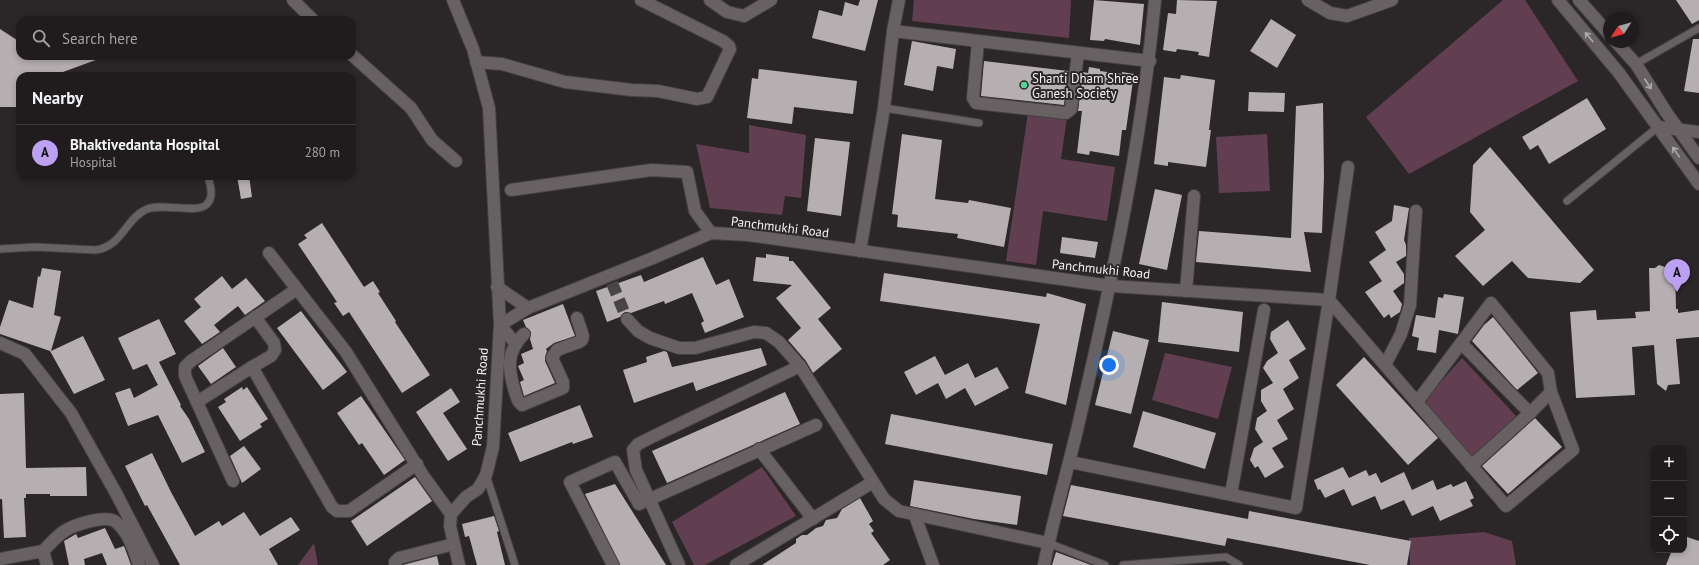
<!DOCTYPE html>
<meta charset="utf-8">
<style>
body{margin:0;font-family:"PT Sans",sans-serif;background:#282527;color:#f1f3f6}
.controls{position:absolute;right:12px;bottom:12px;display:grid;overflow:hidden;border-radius:8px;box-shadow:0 2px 6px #0003}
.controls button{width:36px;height:36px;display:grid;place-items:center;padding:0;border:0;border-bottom:1px solid #3d3a3c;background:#201c1e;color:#f1f3f6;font:20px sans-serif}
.compass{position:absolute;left:1603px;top:12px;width:36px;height:36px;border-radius:50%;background:#201c1e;box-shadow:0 2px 6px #0003;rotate:234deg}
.you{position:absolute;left:1109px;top:365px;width:14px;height:14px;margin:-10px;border:3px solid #fff;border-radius:50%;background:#1a73e8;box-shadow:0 0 0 6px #1a73e833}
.badge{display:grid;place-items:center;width:26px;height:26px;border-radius:50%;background:#bca0f2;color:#111;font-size:13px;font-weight:700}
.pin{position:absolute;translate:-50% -33px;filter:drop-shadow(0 1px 2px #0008)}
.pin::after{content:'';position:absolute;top:21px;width:14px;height:12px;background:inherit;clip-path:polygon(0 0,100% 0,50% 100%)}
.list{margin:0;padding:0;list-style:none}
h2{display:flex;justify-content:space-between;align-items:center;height:52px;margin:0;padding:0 16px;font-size:17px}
h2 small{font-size:13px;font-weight:400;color:#a2a1a4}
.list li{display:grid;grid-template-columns:26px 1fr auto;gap:12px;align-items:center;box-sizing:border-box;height:56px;padding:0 16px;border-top:1px solid #3d3a3c}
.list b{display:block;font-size:15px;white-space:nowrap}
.list p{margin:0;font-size:13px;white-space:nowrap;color:#a2a1a4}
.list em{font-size:13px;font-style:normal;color:#a2a1a4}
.icon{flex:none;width:22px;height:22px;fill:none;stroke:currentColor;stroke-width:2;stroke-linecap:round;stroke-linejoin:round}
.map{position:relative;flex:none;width:1699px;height:565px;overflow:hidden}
.search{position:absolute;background:#201c1e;box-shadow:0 2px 6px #0003;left:16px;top:16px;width:340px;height:44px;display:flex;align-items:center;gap:10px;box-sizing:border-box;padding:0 14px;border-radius:12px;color:#a2a1a4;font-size:15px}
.panel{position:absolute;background:#201c1e;box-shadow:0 2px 6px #0003;left:16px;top:72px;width:340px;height:108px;border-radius:12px}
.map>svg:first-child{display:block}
.green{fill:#613f50}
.building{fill:#b6afb2}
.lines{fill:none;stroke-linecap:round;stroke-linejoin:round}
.street-tunnel{stroke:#494446;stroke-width:12;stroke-dasharray:12 6;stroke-linecap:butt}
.lane-casing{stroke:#444142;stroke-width:9}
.street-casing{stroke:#444142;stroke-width:14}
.secondary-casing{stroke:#444142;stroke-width:14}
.lane{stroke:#676163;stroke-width:7}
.street{stroke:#676163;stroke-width:12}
.secondary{stroke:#676163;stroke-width:12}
.oneway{stroke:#aea9aa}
.poi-dot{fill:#54d396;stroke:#2b2628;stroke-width:1.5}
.labels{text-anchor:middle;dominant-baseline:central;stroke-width:4;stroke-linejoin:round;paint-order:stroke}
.poi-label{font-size:13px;fill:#f4f1f2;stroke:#2b2628;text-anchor:start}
.street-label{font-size:13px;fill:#f4f1f2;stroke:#2b2628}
</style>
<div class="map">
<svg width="1699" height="565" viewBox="0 0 1699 565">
<rect width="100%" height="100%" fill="#2b2628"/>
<g class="green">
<path d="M914,0H1071L1069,38L912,21Z"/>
<path d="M1503,0H1525L1578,81L1409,174L1366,117Z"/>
<path d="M1028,112L1067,118L1061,159L1115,167L1107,221L1043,211L1036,265L1006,261Z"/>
<path d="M749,125L806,135L801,198L785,196L782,215L710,208L696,144L749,153Z"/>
<path d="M1267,134L1270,191L1219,193L1216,137Z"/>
<path d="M1165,353L1232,367L1218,419L1152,400Z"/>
<path d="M1462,358L1518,418L1472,459L1423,402Z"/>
<path d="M762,467L796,516L705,565H694L672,522Z"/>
<path d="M1484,532L1512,541L1516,565H1410L1409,538Z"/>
<path d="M314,543L318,565H298Z"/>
</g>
<g class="building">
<path d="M860,0H878L865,51L812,38L819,10L842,16L845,2L858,6Z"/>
<path d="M1094,0L1144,4L1140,45L1105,39L1104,41L1090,40Z"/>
<path d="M1177,0L1217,1L1209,57L1198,55L1199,52L1177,49L1176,52L1163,50L1168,13L1176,14Z"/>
<path d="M1676,0H1699V20L1692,24Z"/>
<path d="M1271,19L1296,35L1277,68L1250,51Z"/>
<path d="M0,29L20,42V56H104V57L63,72V76H20V107H0Z"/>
<path d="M1693,39H1699V93L1684,91Z"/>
<path d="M912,41L956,49L953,69L937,66L933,91L904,85Z"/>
<path d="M984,61L1068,71L1064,105L981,96Z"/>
<path d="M1089,67L1100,69V71L1122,74V72L1134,74L1126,130H1122L1119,156L1090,151L1089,155L1077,153L1082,111H1078L1083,72L1088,73Z"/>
<path d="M759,69L857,81L853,114L794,107L792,124L747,118L752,78L758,79Z"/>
<path d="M1181,75L1215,80L1209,130H1211L1206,167L1168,162V166L1154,164L1164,77L1180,79Z"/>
<path d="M1249,92L1285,93L1284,112L1248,111Z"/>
<path d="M1587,98L1606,129L1549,164L1538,145L1530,150L1522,137Z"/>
<path d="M1323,103L1324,177L1322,233L1304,232L1311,272L1196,262L1199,231L1291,238L1296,106Z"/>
<path d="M902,134L942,140L935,199L968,203L969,200L1011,208L1004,247L957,238L958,234L897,227L898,215L892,214Z"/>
<path d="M815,138L850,142L841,216L807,211Z"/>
<path d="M1490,147L1594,270L1580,283L1528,278L1512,261L1483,286L1455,256L1485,230L1470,212L1473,165Z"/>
<path d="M237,176H249L252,197L241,199Z"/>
<path d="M1155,189L1182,195L1167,270L1139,264Z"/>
<path d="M1394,205L1409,208L1404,240L1406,245V256L1396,262L1404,274V283L1393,291L1402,304L1400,312L1391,318L1389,314L1384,318L1365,292L1382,281L1369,262L1386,250L1375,232L1392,221Z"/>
<path d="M322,223L364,287L373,281L380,292L378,293L396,321L395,322L430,375L402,393L349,312L343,316L334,303L337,302L298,244L307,238L304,235Z"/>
<path d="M1062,237L1098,242L1095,258L1060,253Z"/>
<path d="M766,254L789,257V261H793L831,308L818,319L842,349L813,373L806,361L788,340L801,328L776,298L792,285L753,281L756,257L766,258Z"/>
<path d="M703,257L716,285L729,279L744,317L705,333L701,323L704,321L692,293L665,304L664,301L631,313L625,312L620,317L607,322L596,291L641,275L644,282Z"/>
<path d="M1659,265L1665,267H1675L1676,309H1678V313L1699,310V337L1676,339L1680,384L1668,385L1666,391L1657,384L1654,345L1632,347L1635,395L1576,398L1570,312L1596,310L1597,320L1636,318L1635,312L1650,311L1649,268H1655Z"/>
<path d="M42,268L61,271L54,315L61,317L51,351L83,336L105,380L74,394L50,351L0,334V327L9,300L33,308L38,276L40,277Z"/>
<path d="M884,273L1046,297L1047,293L1086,304L1066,405L1025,393L1040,324L880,301Z"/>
<path d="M222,276L232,289L246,278L265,301L245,315L238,306L214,325L220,332L202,344L184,321L201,307L194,299Z"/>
<path d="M1444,294L1464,297L1458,334L1439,330L1436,353L1417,350L1419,338L1412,336L1416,315L1435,318L1438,297L1443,298Z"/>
<path d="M1162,302L1243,312L1239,352L1158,342Z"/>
<path d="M563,304L575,336L554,343L546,349L547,351L545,357V361L555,383L524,396L520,382L524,380L518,366L524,363L521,354L533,349L530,339L531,332L526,327L523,320Z"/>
<path d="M301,311L347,372L323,390L277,328Z"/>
<path d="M1493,317L1538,373L1517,390L1472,341L1484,325Z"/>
<path d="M159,319L176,354L159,362L181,405L180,406L189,419L205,452L182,463L158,415L128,426L115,393L130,388L134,398L158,385L147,364L133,370L118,338Z"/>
<path d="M1288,320L1306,349L1289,360L1299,378L1283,389L1294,409L1277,420L1288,439L1272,448L1284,467L1265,478L1258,466L1255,468L1250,460L1254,448L1263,442L1255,429L1257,418L1267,411L1261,401V390L1273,383L1263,368L1267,361L1278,353L1270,339L1271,332Z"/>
<path d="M1113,331L1149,340L1131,414L1095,405Z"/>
<path d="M223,348L236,367L211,384L198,366Z"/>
<path d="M761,348L767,365L696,391L693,382L634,403L623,370L647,362L646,357L664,351L667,352L672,367Z"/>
<path d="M935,356L945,375L968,363L975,378L997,367L1009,388L975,406L965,388L946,399L938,383L916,395L904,372Z"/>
<path d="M1364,357L1438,438L1408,465L1336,385Z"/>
<path d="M242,387L243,390L247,387L268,419L260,424L262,427L240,441L218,407L226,402L224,399Z"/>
<path d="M451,388L460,402L443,413L467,449L448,461L416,412Z"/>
<path d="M785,392L800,424L667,483L652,451Z"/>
<path d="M24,393L26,468L86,467L87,496H50V494H26V498H24L26,537L4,538L2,499H0V394Z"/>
<path d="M361,396L405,460L384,475L362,443L359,445L337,413Z"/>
<path d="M580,405L593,437L573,444L572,442L520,462L508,433Z"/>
<path d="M1143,411L1216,433L1205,469L1133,447Z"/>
<path d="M891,414L1053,444L1047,475L885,444Z"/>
<path d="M1535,418L1562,447L1508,494L1482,466Z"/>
<path d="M244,446L261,469L242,483L230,456Z"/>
<path d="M152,453L171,492L195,536L219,521L222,526L244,512L260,536L291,517L300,530L269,549L278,565H180L147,505L145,506L125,466Z"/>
<path d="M1343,467L1349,478L1366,470L1369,476L1376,473L1381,483L1404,472L1412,490L1433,480L1437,490L1451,484L1453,487L1466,481L1474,498L1470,500L1473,506L1440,521L1433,506L1412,516L1404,500L1381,510L1375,496L1352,506L1344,489L1325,498L1320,489L1318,490L1314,480Z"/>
<path d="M415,477L432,501L367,546L351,521Z"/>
<path d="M914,480L1021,496L1017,525L974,519L910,506Z"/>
<path d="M615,484L666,565H620L585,494Z"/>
<path d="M1071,485L1248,519L1249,511L1411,541L1407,565H1370L1227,538L1225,546L1063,516Z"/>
<path d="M860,498L873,521L869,524L874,531L871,533L890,560L883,565H762L796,543V539L802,535H807L816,528L823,526L826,520L837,518L842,509Z"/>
<path d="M494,516L499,531L497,532L505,565H477L469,536L465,537L462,524Z"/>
<path d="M105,528L115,549L124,546L131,565H107L102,553L84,559L85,565H69L64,541L76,534L78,538Z"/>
<path d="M1684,536L1699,541V565H1666L1672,550H1684Z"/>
<path d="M1056,552L1091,565H1052Z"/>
<path d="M437,556L439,565H403Z"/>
</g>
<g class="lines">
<path class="street-tunnel" d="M612,283L627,319"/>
<defs>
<g id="lane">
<path d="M1636,64L1699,28"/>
<path d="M884,108L979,123"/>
<path d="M1567,201L1658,127"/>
<path d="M0,249L35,247L96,250C122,246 125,220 145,210C160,202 196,214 206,205C215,197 210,185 208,176"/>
<path d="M486,475L515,565"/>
<path d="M1048,543L1105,565"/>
<path d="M1123,565L1226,557L1239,565"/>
</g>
<g id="street">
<path d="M293,0L313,20"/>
<path d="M453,0L473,49L489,108L500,325L516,344"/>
<path d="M710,0L727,12L744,16L771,0"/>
<path d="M893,31L1150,61"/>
<path d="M978,41L973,98L976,103L1066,113L1071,109L1078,53"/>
<path d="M352,55L411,108L432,140L456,161"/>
<path d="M476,62L502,64L565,82L632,90L658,91L697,99L707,97L730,49L729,46L723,41L641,0"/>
<path d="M1658,127L1699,132"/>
<path d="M511,190L651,170L687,172L695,211L711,233"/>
<path d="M860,251L884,108L893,31L899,0"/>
<path d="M269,253L346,352L424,477L451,514"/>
<path d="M497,287L528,308"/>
<path d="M1186,291L1194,196"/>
<path d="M1329,300L1506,506L1573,450L1551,392L1548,373L1491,303L1417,402"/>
<path d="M627,319L638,331L650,338L679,348H695L754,332L766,333L779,342L800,366L884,499L899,511L1048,543"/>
<path d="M524,334C506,352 508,369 515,392C517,397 517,402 522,405L563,388V382L552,358L557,350L579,342L582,340L583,336L577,318"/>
<path d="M0,343L25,354L71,413L117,495L153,565"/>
<path d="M1461,343L1530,413L1471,466"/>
<path d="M1385,365L1401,334L1410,305L1416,211"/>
<path d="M252,367L271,356L275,350L274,343L255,317"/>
<path d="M197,402L252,367L332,507L337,511H349L417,464"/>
<path d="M1530,413L1551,392"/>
<path d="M759,449L813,519"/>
<path d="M1070,462L1296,508L1329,300L1348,167"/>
<path d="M233,481L185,376V367L191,361L297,289"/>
<path d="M1231,494L1264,310"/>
<path d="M915,516L933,565"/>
<path d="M43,551C49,545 56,537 63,532C73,525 106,514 116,522C129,533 134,550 139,565"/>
<path d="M0,559L43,551L47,565"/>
<path d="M395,565V562L399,558L454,544"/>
<path d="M459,565L450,526L451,514L466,497L478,489L486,475L493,447L500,325L528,308L653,258L711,233L748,235L1111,286L1329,300"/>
<path d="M613,565L570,482L615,462L639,504L816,425"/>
<path d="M679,565L636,470L633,450L638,444L654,436L800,366"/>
<path d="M736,565L873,482"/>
</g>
<g id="secondary">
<path d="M1308,0L1330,13L1347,16L1392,0"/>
<path d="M1558,0L1619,73L1699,184"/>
<path d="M1579,0L1609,34"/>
<path d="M1616,42L1636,64L1666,112L1699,158"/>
<path d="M1044,565C1054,514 1070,463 1081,413C1113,276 1142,139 1155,0"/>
</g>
</defs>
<use href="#lane" class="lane-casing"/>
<use href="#street" class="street-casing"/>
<use href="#secondary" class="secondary-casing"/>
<use href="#lane" class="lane"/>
<use href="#street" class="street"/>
<use href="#secondary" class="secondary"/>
</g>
<defs><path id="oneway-shaft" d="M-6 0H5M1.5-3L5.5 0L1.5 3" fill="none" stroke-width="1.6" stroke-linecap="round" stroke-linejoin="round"/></defs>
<g class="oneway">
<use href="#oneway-shaft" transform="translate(1589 37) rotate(-130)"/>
<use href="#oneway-shaft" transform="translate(1648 84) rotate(57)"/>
<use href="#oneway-shaft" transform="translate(1676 152) rotate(-125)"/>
</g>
<circle class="poi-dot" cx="1024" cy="85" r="4"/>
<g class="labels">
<g class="poi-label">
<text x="1032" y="78">Shanti Dham Shree<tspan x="1032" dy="15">Ganesh Society</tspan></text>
</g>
<g class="street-label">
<text transform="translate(780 227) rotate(7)">Panchmukhi Road</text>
<text transform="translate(1101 269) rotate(6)">Panchmukhi Road</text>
<text transform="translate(480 397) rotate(-86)">Panchmukhi Road</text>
</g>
</g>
</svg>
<div class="controls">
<button>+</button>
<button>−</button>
<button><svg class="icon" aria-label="locate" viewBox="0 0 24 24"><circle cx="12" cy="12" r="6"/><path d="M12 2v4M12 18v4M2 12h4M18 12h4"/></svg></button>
</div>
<svg class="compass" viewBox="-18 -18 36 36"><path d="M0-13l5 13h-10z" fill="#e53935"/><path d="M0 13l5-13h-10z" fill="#a2a1a4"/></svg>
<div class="you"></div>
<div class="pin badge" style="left:1677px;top:292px">A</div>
<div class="search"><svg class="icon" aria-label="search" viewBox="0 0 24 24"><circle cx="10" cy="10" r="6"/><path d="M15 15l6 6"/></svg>Search here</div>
<section class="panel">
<h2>Nearby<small></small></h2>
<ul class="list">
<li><span class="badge">A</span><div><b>Bhaktivedanta Hospital</b><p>Hospital</p></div><em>280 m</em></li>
</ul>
</section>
</div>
